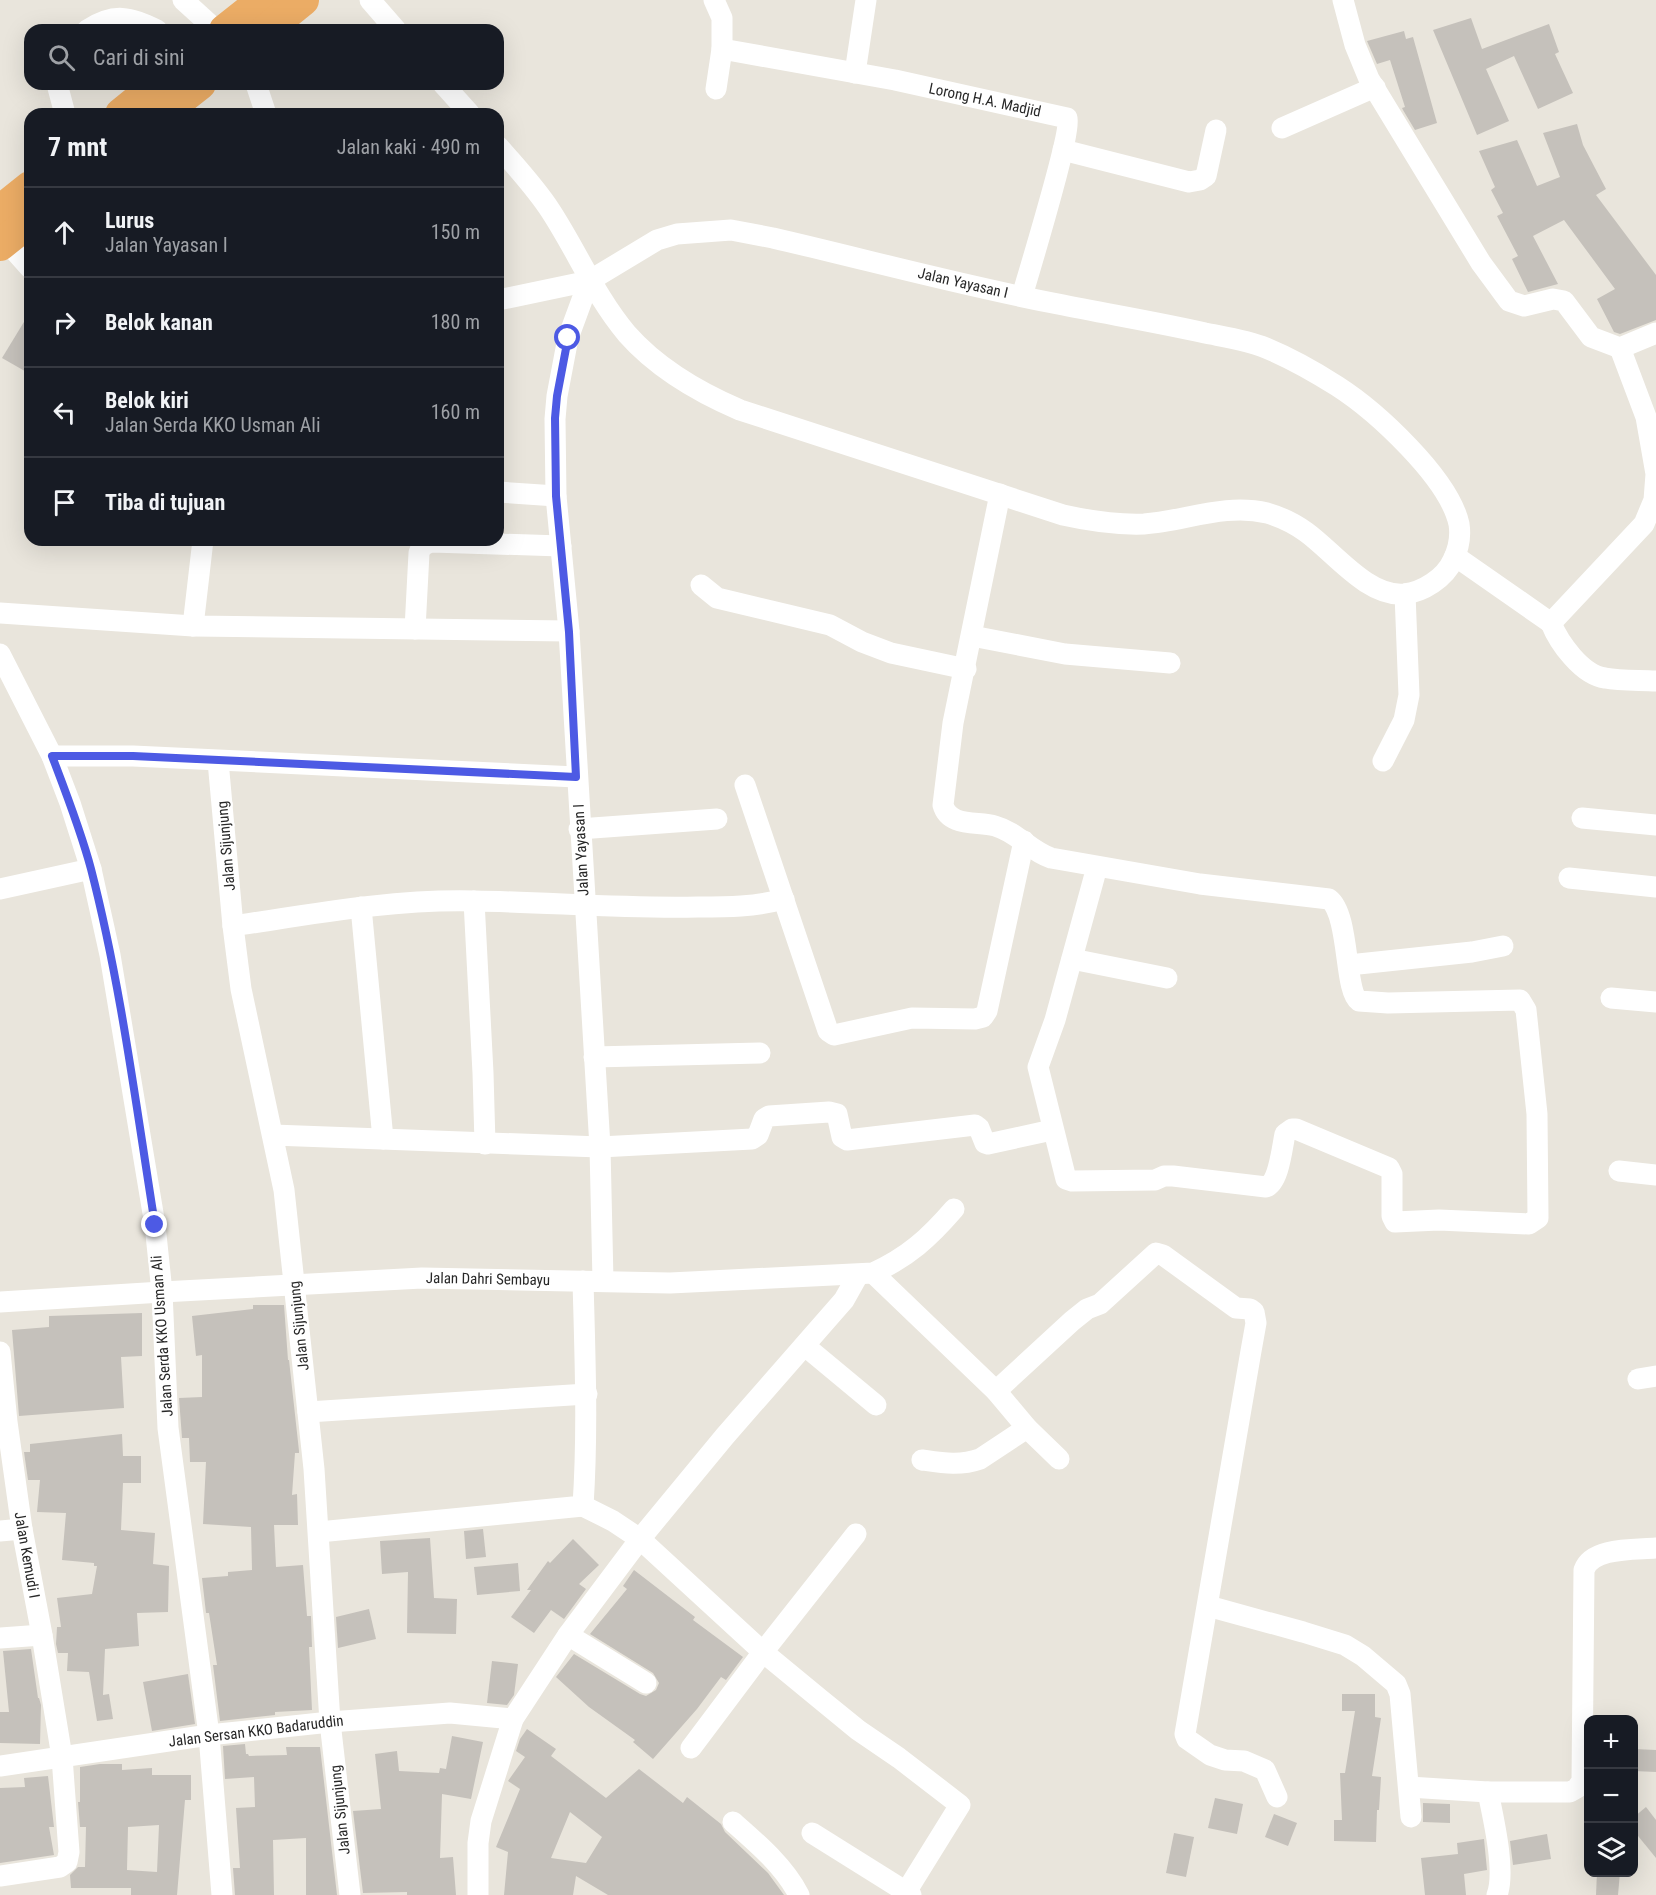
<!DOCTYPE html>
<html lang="id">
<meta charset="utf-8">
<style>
body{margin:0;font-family:"Roboto Condensed",sans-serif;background:#242831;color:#f1f3f6}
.controls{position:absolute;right:18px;bottom:18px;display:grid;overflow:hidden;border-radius:12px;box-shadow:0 6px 24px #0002}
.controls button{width:54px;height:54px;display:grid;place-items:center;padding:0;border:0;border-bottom:2px solid #363941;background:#171b24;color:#f1f3f6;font:30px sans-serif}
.stop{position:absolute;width:18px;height:18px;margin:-14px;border:4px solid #4d5ae4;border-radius:50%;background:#fff}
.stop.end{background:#4d5ae4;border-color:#fff;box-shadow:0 2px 6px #0008}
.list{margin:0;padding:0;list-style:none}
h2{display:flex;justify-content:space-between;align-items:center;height:78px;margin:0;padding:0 24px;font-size:26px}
h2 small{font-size:20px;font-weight:400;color:#9ea1a6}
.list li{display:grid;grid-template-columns:39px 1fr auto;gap:18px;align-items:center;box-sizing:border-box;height:90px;padding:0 24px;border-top:2px solid #363941}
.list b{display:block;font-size:22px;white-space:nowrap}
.list p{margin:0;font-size:20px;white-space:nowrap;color:#9ea1a6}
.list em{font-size:20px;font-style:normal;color:#9ea1a6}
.icon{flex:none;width:33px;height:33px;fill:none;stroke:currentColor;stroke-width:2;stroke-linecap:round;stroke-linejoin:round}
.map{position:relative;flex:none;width:1656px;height:1895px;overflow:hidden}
.search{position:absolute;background:#171b24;box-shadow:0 6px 24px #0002;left:24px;top:24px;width:480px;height:66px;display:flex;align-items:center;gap:15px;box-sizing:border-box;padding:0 21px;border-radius:18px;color:#9ea1a6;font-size:22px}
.panel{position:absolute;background:#171b24;box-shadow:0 6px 24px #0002;left:24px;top:108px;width:480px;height:438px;border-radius:18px}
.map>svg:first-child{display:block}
.building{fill:#c5c1bb;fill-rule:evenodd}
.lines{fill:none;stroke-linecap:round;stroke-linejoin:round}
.minor{stroke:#fff;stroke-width:21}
.highway{stroke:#ebac65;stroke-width:32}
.route{stroke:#4d5ae4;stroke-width:8}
.labels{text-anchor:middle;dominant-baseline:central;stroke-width:4.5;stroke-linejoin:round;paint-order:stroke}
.street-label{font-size:15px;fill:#282828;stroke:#fff}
</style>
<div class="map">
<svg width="1656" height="1895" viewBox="0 0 1656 1895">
<rect width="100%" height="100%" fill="#e9e5dc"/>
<g class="building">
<path d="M1471,18L1482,49L1549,24L1559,52L1555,54L1573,93L1538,109L1514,56L1486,69L1509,121L1477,135L1433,30Z"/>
<path d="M1404,31L1406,39L1413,37L1437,123L1415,130L1403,110L1402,108L1405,107L1390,60L1377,64L1367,41Z"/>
<path d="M1577,124L1583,145L1606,189L1596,195L1656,275V320L1620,334L1614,332L1597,299L1615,289L1564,220L1533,236L1558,284L1528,292L1512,259L1518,256L1497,216L1503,213L1491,190L1495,187L1479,151L1517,140L1537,186L1560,177L1543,133Z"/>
<path d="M30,312V374L2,358Z"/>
<path d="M253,1305H284L288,1360H289L299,1451V1453H295L292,1495L297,1494L298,1525H274L276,1567L303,1565L307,1616H311L312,1647H309L312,1710L275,1712V1715L220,1721L213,1665H217L209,1613H206L202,1578L228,1576V1572L252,1570L251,1527L203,1524L206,1462H190L189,1438H182L179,1398L202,1397V1355L196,1356L192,1316L253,1309Z"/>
<path d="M142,1313V1356L121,1357L124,1408L19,1416L12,1330L49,1327V1316Z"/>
<path d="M122,1434L123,1456H141V1483H123L121,1530L155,1533L153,1564L169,1566L168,1612L137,1613L139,1646L105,1649L103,1695L109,1694L113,1719L97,1721L89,1672L67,1671L68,1653H58L56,1644L57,1627H61L57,1598L92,1594L97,1566H94V1563L62,1560L66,1513L37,1512L40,1480H28L24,1452H30V1444Z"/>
<path d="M483,1529L486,1557L466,1559L464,1531Z"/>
<path d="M430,1538L434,1598L457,1599L456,1634L407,1633L408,1572L382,1574L380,1541Z"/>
<path d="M573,1539L599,1565L579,1584L586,1589L564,1619L551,1610L534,1633L511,1617L531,1590H527L548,1561L550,1563Z"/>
<path d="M518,1563L520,1591L477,1595L474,1567Z"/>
<path d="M634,1570L695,1617L693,1620L743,1657L726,1680L721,1677L697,1709L653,1759L633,1742L635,1740L589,1707L556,1677L574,1654L640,1694L646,1696L656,1690L659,1683L653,1673L590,1634L627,1589L623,1586Z"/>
<path d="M369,1609L376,1639L338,1648L336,1617Z"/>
<path d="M31,1649L38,1698H39L41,1705L40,1744L0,1743V1712H9L3,1651Z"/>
<path d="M492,1661L518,1664L514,1695L507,1705L487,1703Z"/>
<path d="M188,1674L195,1724L152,1731L143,1682Z"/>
<path d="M1342,1694H1375V1717L1381,1718L1372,1776L1381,1777L1379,1810H1377L1376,1842L1334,1841V1820H1342L1340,1773H1345L1355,1711H1342Z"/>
<path d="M527,1729L556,1749L551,1756L606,1798L639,1769L683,1803L687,1797L721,1824L725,1832L768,1873L784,1895H608L576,1876L573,1895H504L508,1852L496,1847L520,1789L508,1781L525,1757L516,1751L520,1739ZM570,1812L602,1837L586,1863L551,1858Z"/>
<path d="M452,1736L483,1742L471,1799L442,1794L440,1858L453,1857L456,1895H407V1892L363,1893L353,1811L381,1809L375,1754L397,1751L399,1771L439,1773L440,1768L446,1769Z"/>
<path d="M245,1744L246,1754H248L249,1756L287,1755L286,1747H320L337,1895H306V1838L273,1840L274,1895H235L233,1868H240L236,1808L255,1807L254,1777L225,1779L223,1746Z"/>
<path d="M1634,1749L1656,1750V1772L1634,1771Z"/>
<path d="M100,1764H122V1770L152,1768V1775H191V1800H185L177,1895H131V1888H71L70,1875L78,1867H85L86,1827H80L78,1802H80V1767ZM159,1825L157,1872L127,1870L128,1827Z"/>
<path d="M48,1776L54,1827H49L54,1855L0,1863V1788L25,1787L24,1778Z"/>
<path d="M1215,1798L1243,1804L1237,1834L1208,1828Z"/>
<path d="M1423,1803L1450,1804V1823L1423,1822Z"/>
<path d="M1646,1807L1656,1820V1858L1634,1831V1817Z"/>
<path d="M1274,1814L1297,1823L1288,1846L1265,1837Z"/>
<path d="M1174,1833L1194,1837L1186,1877L1166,1873Z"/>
<path d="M1547,1834L1551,1859L1513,1865L1510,1841Z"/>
<path d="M1484,1839L1487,1870L1464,1874L1466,1895H1425L1421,1858L1458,1854L1457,1843Z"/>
<path d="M1597,1872H1620L1618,1895H1596Z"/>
</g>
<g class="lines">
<g class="minor">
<path d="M183,0L216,30"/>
<path d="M370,0L396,30"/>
<path d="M714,0L722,18V49"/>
<path d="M1343,0L1355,45L1369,79L1481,263L1509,301L1524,306L1553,299L1564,301L1591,337L1620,348L1656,333"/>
<path d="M87,30C115,12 129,17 157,30"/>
<path d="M855,73L866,0"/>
<path d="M57,84L65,114"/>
<path d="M256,84L266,114"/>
<path d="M443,84L470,114"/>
<path d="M716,89L722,49L895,80L1067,118C1072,131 1029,272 1022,296"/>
<path d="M1282,128L1375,87"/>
<path d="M498,146C516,167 535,187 550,210C577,251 595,296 627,334C657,368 698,392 740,410L1063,515C1090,521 1117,525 1144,524C1185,521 1225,503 1267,513C1281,517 1295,524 1306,532C1334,552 1367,597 1404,594C1423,592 1445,578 1453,560C1459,548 1461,537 1459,524C1449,478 1376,411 1337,386C1315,372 1290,358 1266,348C1247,340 1225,337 1205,333C1156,322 1107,314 1058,304C963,286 868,260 773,238L731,230L677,234L657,240L589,281L568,338L557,396L555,419L556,496L569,631L600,1147L603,1281"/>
<path d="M1063,150L1189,182L1200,180L1206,176L1216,130"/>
<path d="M6,241L30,268"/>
<path d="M498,300L589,281"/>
<path d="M1620,348L1646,417L1656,474L1654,500L1644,524L1551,623C1559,643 1582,675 1605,678C1621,681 1639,680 1656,681"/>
<path d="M498,492L556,496"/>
<path d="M1000,494L953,723L943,805C949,827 977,821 995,826C1017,832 1030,851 1051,858L1200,884L1329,899C1350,915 1344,991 1359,1001L1388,1003L1520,1000L1526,1010L1537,1114L1538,1218L1529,1224L1439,1220L1395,1222L1392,1216V1174L1389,1168L1296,1129H1292L1285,1134C1282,1148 1279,1182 1266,1187L1173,1176H1164L1155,1180L1072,1181L1066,1179L1038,1067L1055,1020L1097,867"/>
<path d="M1455,556L1551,623"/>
<path d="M701,585L717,598L830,625L862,642L891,653L966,669"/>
<path d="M0,613L193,626L569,631"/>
<path d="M193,626L203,540"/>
<path d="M415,629L419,553C421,546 425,544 432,542L561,546"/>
<path d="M972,636L1065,654L1170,663"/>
<path d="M0,654L52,756L70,803L91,869L110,955L155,1225L162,1292L168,1428L209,1735L222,1895"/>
<path d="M52,756H133L576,777"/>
<path d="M218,761L233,926L241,989L284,1190L314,1469L330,1722L350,1895"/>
<path d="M1383,761L1404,720L1409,695L1405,594"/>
<path d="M745,785L828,1031L834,1035L912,1018L975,1019L983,1017L987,1011L1024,841"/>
<path d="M1582,818L1656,825"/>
<path d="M579,829L717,819"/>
<path d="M1569,878L1656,887"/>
<path d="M0,889L91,869"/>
<path d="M474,901L483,1073L485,1144"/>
<path d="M361,907L383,1139"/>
<path d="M233,926C313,914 393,899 474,901C548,902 623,909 698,907C727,907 755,907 784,899"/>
<path d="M1072,959L1167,978"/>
<path d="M1349,965L1472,952L1503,946"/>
<path d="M1611,998L1656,1002"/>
<path d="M594,1057L760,1053"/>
<path d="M273,1135L600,1147L752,1139L758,1135L764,1119L769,1116L829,1112L837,1114L842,1137L847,1140L975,1125L979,1128L985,1143L988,1144L1052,1130"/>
<path d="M1619,1171L1656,1175"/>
<path d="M873,1273L996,1391L1027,1428L1059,1459"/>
<path d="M0,1302L162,1292L422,1278L670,1283L873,1273C908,1257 929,1238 954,1209"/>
<path d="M805,1346L876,1405"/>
<path d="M0,1352L7,1422L22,1529L42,1635L62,1757L69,1852L67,1862L60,1867L0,1876"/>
<path d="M1638,1379L1656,1376"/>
<path d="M996,1391L1072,1321L1087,1309L1100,1304L1156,1253L1163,1255L1236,1308L1250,1309L1254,1312L1256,1323L1251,1351L1185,1734L1187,1739L1210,1755L1225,1760L1244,1761L1265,1770L1277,1797"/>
<path d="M308,1412L587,1394"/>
<path d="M922,1460C943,1463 960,1466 980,1459L1027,1428"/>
<path d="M583,1506L613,1521L640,1539L763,1652L820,1699L858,1730L899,1758L960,1805L906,1892"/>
<path d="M0,1531L22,1529"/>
<path d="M319,1532L583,1506C588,1431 585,1356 583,1281"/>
<path d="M1208,1606L1303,1632L1345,1645L1363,1656L1396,1684L1400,1694L1411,1817"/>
<path d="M568,1635L646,1683"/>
<path d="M0,1638L42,1635"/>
<path d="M691,1748L763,1652L856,1534"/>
<path d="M0,1766L209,1735L330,1722L450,1713L513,1719"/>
<path d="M1409,1787L1488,1792H1570L1577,1788L1582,1781L1584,1570C1592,1547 1635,1550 1656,1548"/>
<path d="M1488,1792C1493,1817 1506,1871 1497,1895"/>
<path d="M733,1822C757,1843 784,1866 799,1895"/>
<path d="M812,1833L911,1895"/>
<path d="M478,1895V1843L481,1821L513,1719L568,1635L640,1539L725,1436L844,1300L858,1275"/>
</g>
<g class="highway">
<path d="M225,30L263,0"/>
<path d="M266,30L303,0"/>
<path d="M121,114L158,84"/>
<path d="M162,114L200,84"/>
<path d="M0,211L30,187"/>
<path d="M0,245L30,221"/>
</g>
</g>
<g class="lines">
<path class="route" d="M155,1225C136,1106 121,985 91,869C81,831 66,793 52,756H133L576,777L569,632L556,496L555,418L557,396L568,338"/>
</g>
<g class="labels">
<g class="street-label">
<text transform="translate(985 100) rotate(12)">Lorong H.A. Madjid</text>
<text transform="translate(963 283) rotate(13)">Jalan Yayasan I</text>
<text transform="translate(226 846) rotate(-95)">Jalan Sijunjung</text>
<text transform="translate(581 850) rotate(-93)">Jalan Yayasan I</text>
<text transform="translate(488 1279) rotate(1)">Jalan Dahri Sembayu</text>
<text transform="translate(299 1326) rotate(-96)">Jalan Sijunjung</text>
<text transform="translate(162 1336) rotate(-94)">Jalan Serda KKO Usman Ali</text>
<text transform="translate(27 1555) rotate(80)">Jalan Kemudi I</text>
<text transform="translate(256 1731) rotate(-7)">Jalan Sersan KKO Badaruddin</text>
<text transform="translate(340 1810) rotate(-96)">Jalan Sijunjung</text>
</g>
</g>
</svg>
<div class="controls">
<button>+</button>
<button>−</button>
<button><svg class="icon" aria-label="layers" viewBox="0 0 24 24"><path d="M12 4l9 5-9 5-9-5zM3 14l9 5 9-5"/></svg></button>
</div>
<div class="stop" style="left:568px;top:338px"></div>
<div class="stop end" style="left:155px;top:1225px"></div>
<div class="search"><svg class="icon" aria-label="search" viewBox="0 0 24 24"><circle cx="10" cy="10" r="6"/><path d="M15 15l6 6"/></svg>Cari di sini</div>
<section class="panel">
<h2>7 mnt<small>Jalan kaki · 490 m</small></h2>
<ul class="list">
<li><svg class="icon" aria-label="ahead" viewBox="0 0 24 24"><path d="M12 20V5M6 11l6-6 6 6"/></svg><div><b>Lurus</b><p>Jalan Yayasan I</p></div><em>150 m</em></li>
<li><svg class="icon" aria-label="right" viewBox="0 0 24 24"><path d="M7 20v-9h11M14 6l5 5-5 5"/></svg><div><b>Belok kanan</b></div><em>180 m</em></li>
<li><svg class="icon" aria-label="left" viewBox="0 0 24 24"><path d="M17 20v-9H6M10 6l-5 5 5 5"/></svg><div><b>Belok kiri</b><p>Jalan Serda KKO Usman Ali</p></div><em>160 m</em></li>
<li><svg class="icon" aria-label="arrive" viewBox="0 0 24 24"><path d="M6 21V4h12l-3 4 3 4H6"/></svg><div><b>Tiba di tujuan</b></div></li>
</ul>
</section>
</div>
